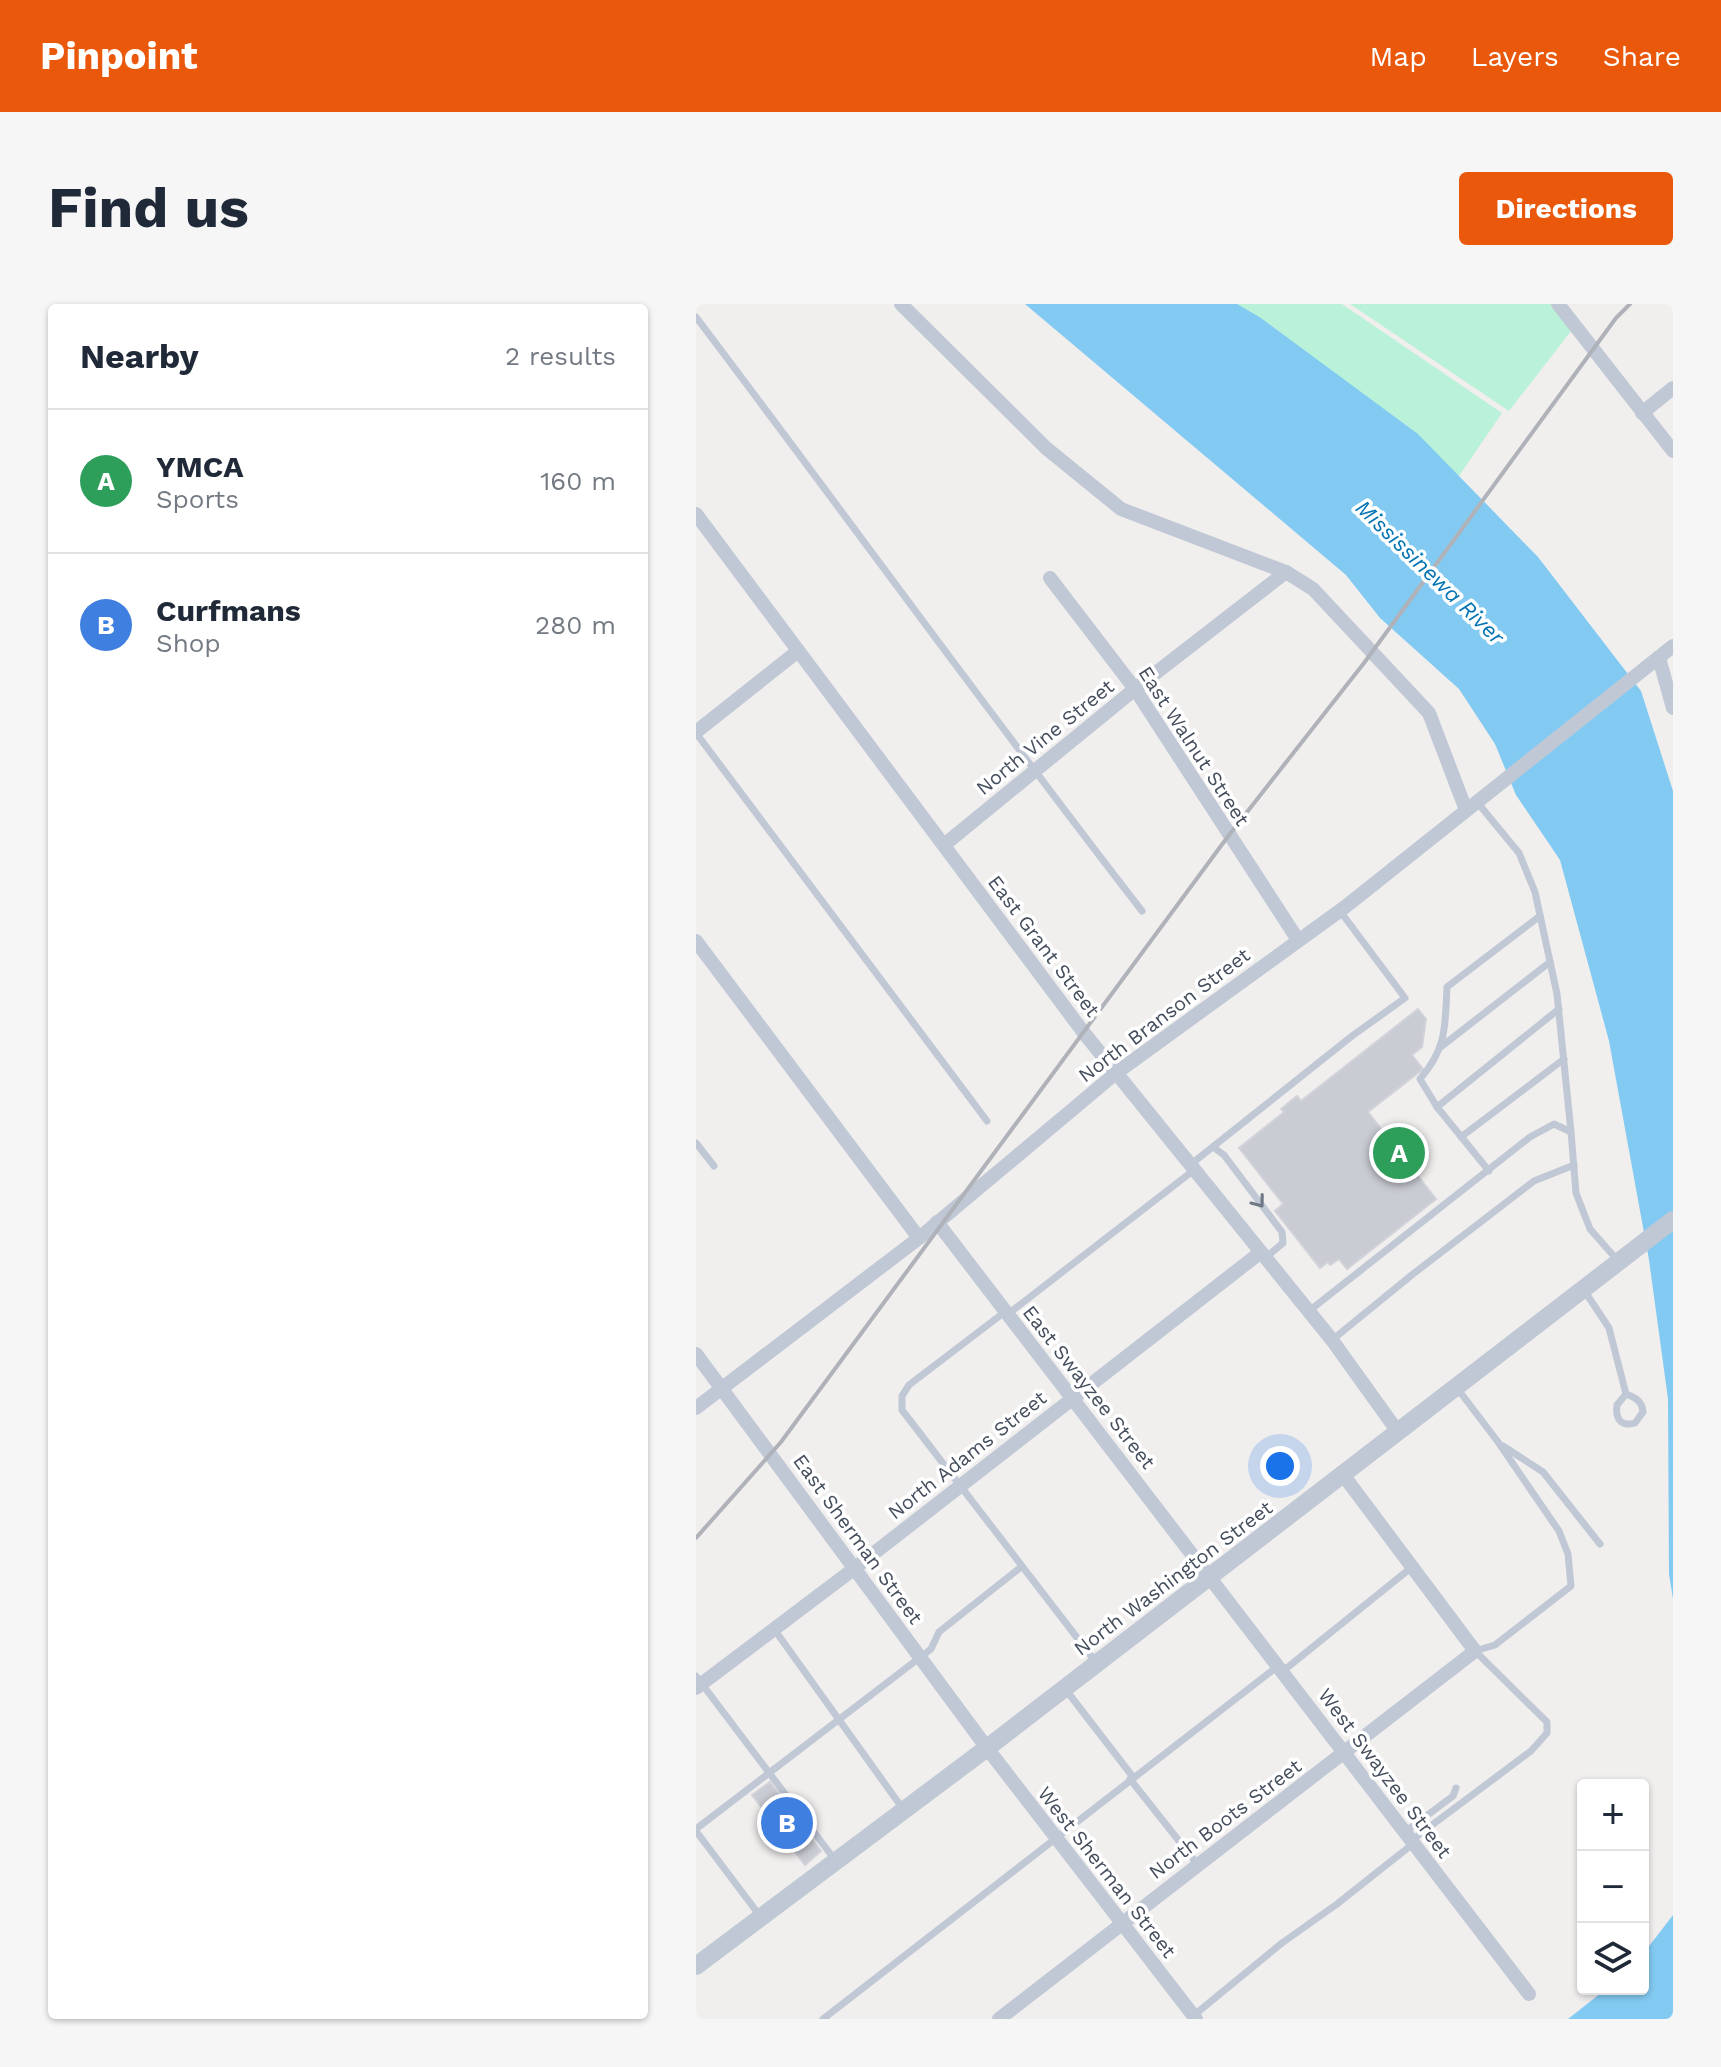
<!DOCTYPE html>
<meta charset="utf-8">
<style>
body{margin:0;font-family:"Work Sans",sans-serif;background:#f6f6f7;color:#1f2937}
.controls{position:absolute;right:24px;bottom:24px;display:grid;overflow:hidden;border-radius:8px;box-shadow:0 2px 6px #0004}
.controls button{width:72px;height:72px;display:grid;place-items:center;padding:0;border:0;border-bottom:2px solid #e0e1e3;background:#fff;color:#1f2937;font:40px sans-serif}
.you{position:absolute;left:584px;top:1162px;width:28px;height:28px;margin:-20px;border:6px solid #fff;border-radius:50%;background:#1a73e8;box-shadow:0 0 0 12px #1a73e833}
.badge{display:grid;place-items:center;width:52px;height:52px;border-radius:50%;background:#ea580c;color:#fff;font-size:26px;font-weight:700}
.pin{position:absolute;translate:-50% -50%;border:4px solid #fff;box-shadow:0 2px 8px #0006}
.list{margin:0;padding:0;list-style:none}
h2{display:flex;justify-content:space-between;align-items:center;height:104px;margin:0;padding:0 32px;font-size:34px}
h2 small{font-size:26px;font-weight:400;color:#747a83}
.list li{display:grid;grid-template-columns:52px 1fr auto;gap:24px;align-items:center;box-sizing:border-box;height:144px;padding:0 32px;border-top:2px solid #e0e1e3}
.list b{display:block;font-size:30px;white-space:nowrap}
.list p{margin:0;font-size:26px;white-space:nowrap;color:#747a83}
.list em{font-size:26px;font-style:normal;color:#747a83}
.icon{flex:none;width:44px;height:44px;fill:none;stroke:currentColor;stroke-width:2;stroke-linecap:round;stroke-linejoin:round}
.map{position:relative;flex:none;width:977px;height:1715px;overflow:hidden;border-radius:8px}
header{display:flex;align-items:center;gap:48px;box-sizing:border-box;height:112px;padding:0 40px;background:#ea580c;color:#fff}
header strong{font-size:38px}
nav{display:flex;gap:44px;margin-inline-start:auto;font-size:28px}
.intro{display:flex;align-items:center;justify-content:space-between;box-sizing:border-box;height:192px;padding:0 48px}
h1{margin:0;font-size:56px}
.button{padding:20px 36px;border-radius:8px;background:#ea580c;color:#fff;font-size:28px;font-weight:700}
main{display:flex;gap:48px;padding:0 48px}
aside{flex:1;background:#fff;border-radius:8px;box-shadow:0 2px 6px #0004}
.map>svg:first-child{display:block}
.green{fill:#b9f2d8}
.water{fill:#83caf2}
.building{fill:#caccd4;stroke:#d2d3da;stroke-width:2}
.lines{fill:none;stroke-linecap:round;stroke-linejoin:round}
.service{stroke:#c0c8d5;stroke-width:7}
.minor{stroke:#c0c8d5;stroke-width:14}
.tertiary{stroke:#c0c8d5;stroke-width:18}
.rail{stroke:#b0b2b9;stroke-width:4}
.oneway{stroke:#707987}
.labels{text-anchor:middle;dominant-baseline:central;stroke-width:7;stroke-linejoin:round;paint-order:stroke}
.street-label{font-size:20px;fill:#454e5d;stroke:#fff}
.water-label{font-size:22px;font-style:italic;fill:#0273b3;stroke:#fff}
</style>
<header>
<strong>Pinpoint</strong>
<nav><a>Map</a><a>Layers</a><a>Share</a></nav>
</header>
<div class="intro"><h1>Find us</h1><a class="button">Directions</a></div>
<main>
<aside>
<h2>Nearby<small>2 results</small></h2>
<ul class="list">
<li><span class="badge" style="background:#2e9e5b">A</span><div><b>YMCA</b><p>Sports</p></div><em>160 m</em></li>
<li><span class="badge" style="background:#3f7fe0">B</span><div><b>Curfmans</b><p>Shop</p></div><em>280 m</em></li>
</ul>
</aside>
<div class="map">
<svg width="977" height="1715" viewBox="0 0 977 1715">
<rect width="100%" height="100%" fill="#f1eeee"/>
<g class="green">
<path d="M506,0H646L806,109L763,172Z"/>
<path d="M654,0H861L879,22L813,107Z"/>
</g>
<g class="water">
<path d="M329,0H541L565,14L722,130L842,253L945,387L977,487V1295L973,1270L972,1095L953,956L913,737L864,556L820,491L799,440L763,385L684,314L650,271Z"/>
<path d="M977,1611V1715H872L910,1685H947V1650Z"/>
</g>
<g class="building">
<path d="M722,705L730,715L726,743L716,751L727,765L672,808L740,895L651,965L643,955L634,961L632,958L624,964L579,907L587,900L543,844L588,808L585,805L601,792L605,797Z"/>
<path d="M74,1478L125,1547L109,1561L56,1491Z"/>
</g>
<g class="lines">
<g class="service">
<path d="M0,13C149,210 294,411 446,607"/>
<path d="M0,429L291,817"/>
<path d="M781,498L823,549L839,588L861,690L875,828"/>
<path d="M746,742L854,658"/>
<path d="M741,803L863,705"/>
<path d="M765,833L868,755"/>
<path d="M0,839L18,862"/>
<path d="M517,843L528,851L586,928L587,939L569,954"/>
<path d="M494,861L656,732L709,694L644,607"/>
<path d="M793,867L741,803L724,775C751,744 749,722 751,683L844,612"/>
<path d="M888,986L913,1024L930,1090L921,1101C919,1115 925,1123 939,1119L947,1108C946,1097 940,1094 930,1090"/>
<path d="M310,1007L213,1081L206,1092V1106L399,1357"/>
<path d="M613,1007L834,833L858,820L875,828L880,889L894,925L923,958"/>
<path d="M312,1010L498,866"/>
<path d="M636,1036L717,970L838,877L878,861"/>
<path d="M761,1084L802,1138L863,1227L872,1250L875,1282L799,1341L779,1347"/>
<path d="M807,1142L847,1168L904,1240"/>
<path d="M78,1325L207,1505"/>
<path d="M587,1367L716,1263"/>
<path d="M0,1372L139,1556"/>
<path d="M370,1386L437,1473"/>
<path d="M434,1475L502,1561"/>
<path d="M0,1525L235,1345L243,1328L325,1263"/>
<path d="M0,1527L64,1612"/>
<path d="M709,1528L757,1492L760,1484"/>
<path d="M716,1536L835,1447L851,1429V1418L779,1347"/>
<path d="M497,1712L586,1639L641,1600L718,1539"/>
<path d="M127,1715L582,1362"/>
</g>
<g class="minor">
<path d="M205,0L350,144L425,205L590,268L617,285L733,409L770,506"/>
<path d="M862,0L977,147"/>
<path d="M946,109L977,84"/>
<path d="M0,210L388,729L636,1036L702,1128"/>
<path d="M354,274L439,385L602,636"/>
<path d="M963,354L977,404"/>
<path d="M0,428L102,347"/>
<path d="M248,541L439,385L590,268"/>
<path d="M0,637L223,934"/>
<path d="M241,918L833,1690"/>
<path d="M0,1050L291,1444L500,1715"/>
<path d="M0,1104L223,934L420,769L649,603L977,342"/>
<path d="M0,1384L159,1264L565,948"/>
<path d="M303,1715L779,1347L648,1172"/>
</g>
<path class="tertiary" d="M0,1662L291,1444L977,916"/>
<path class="rail" d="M0,1234L85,1138L533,531L668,359L920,14L934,0"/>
</g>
<defs><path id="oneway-chevron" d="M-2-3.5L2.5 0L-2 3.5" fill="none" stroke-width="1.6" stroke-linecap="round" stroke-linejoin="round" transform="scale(2)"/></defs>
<use class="oneway" href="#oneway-chevron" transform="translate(563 898) rotate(53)"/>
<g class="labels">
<g class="street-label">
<text transform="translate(349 433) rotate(-39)">North Vine Street</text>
<text transform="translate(498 442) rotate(57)">East Walnut Street</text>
<text transform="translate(348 642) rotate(53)">East Grant Street</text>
<text transform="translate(468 711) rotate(-37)">North Branson Street</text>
<text transform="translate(393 1083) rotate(52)">East Swayzee Street</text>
<text transform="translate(271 1151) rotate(-38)">North Adams Street</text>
<text transform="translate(162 1235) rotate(54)">East Sherman Street</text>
<text transform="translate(477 1274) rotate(-37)">North Washington Street</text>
<text transform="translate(689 1469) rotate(53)">West Swayzee Street</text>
<text transform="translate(529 1515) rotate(-37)">North Boots Street</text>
<text transform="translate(411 1568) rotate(52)">West Sherman Street</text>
</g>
<g class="water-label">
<text transform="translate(734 268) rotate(44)">Mississinewa River</text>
</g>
</g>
</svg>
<div class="controls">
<button>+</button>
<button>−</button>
<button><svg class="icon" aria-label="layers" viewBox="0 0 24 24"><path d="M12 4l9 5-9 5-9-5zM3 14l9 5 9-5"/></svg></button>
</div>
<div class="you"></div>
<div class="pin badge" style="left:703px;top:849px;background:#2e9e5b">A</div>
<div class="pin badge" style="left:91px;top:1519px;background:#3f7fe0">B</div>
</div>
</main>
